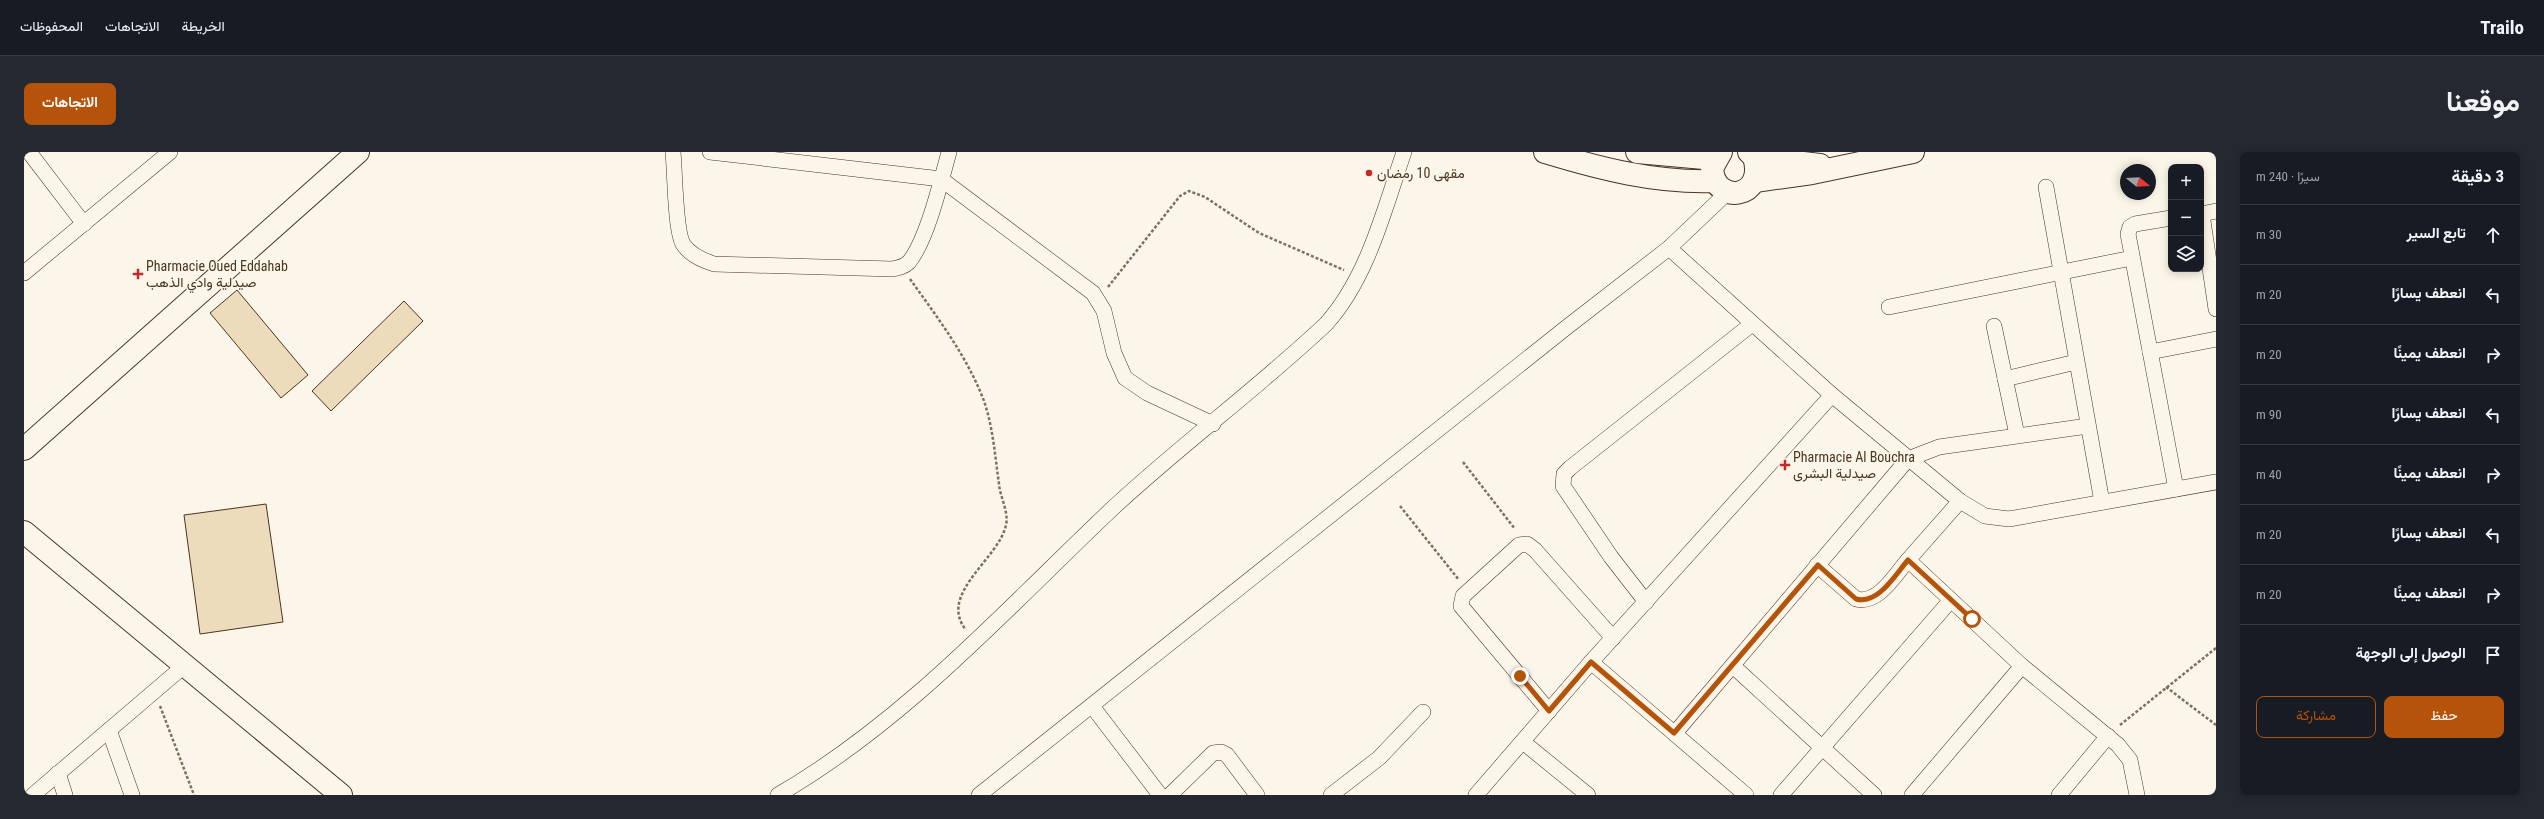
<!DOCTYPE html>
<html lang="ar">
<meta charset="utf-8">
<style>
body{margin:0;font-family:"Roboto Condensed",Vazirmatn,sans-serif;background:#242831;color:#f1f3f6;direction:rtl}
.controls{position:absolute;right:12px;top:12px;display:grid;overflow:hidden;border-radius:8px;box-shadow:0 2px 10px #0003}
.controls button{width:36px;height:36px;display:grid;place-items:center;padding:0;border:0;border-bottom:1px solid #363941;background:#171b24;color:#f1f3f6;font:20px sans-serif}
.compass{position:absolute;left:2096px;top:12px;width:36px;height:36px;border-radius:50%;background:#171b24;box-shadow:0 2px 10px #0003;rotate:108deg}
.stop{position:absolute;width:12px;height:12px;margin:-9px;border:3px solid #b45309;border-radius:50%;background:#fff}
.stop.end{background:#b45309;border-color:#fff;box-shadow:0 1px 4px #0008}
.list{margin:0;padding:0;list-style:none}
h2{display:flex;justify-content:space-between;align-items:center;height:52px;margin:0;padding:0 16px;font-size:17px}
h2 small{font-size:13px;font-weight:400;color:#9ea1a6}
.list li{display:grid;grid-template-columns:26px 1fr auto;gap:12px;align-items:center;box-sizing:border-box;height:60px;padding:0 16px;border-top:1px solid #363941}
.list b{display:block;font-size:15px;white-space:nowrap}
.list em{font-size:13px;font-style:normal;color:#9ea1a6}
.actions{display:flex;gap:8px;padding:12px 16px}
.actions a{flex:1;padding:9px 0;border:1px solid #b45309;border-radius:8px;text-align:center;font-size:14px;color:#b45309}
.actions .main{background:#b45309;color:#fff}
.icon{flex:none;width:22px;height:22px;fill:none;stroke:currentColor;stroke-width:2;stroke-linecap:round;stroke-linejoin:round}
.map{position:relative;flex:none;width:2192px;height:643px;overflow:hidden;direction:ltr;border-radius:8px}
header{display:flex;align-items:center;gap:24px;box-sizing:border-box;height:56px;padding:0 20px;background:#171b24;border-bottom:1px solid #363941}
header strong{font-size:19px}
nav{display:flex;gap:22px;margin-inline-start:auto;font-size:14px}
.intro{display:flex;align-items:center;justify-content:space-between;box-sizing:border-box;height:96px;padding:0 24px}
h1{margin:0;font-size:28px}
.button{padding:10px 18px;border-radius:8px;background:#b45309;color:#fff;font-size:14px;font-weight:700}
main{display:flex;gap:24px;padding:0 24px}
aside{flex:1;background:#171b24;border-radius:8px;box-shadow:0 2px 10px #0003}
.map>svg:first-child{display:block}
.building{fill:#ecdcbc;stroke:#4a3520}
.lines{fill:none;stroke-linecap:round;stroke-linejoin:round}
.street-casing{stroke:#4a3520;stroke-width:16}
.secondary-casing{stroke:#4a3520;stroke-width:24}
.primary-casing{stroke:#4a3520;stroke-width:24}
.path{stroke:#7f6f5c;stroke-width:2.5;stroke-dasharray:3 2;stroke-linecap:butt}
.street{stroke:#fbf6e9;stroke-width:15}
.secondary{stroke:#fbf6e9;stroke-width:22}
.primary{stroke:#fbf6e9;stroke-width:22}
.route{stroke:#b45309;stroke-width:5}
.poi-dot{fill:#c62828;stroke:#fbf6e9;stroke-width:1.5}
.labels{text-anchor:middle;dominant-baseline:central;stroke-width:3;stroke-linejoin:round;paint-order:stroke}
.poi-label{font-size:14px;fill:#4a3520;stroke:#fbf6e9;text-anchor:start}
</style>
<header>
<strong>Trailo</strong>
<nav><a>الخريطة</a><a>الاتجاهات</a><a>المحفوظات</a></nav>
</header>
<div class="intro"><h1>موقعنا</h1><a class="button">الاتجاهات</a></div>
<main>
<aside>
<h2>3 دقيقة<small>سيرًا · 240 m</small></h2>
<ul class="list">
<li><svg class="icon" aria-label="ahead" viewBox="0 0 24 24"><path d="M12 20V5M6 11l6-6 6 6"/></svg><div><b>تابع السير</b></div><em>30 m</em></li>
<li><svg class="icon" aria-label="left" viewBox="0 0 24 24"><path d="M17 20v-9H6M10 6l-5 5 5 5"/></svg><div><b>انعطف يسارًا</b></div><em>20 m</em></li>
<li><svg class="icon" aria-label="right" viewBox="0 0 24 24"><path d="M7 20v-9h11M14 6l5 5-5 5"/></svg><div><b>انعطف يمينًا</b></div><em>20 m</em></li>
<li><svg class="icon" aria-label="left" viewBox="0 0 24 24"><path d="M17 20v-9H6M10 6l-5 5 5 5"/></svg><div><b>انعطف يسارًا</b></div><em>90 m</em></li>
<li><svg class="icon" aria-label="right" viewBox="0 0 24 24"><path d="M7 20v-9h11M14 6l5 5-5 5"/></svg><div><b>انعطف يمينًا</b></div><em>40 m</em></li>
<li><svg class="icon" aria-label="left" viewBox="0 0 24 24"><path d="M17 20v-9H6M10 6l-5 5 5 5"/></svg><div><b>انعطف يسارًا</b></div><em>20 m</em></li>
<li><svg class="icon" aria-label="right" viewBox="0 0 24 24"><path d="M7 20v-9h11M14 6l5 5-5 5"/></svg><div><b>انعطف يمينًا</b></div><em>20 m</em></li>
<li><svg class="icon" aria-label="arrive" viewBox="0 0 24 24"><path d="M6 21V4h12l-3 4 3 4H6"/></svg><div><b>الوصول إلى الوجهة</b></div></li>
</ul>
<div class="actions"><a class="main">حفظ</a><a>مشاركة</a></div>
</aside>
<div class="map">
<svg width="2192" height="643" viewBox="0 0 2192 643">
<rect width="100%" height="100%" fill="#fbf6e9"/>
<g class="building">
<path d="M213,138L284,223L257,246L186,161Z"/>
<path d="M380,149L399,169L307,259L288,239Z"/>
<path d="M242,352L259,470L176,482L160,363Z"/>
</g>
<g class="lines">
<defs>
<g id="street">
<path d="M5,0L60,72"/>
<path d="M649,0C651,19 651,78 659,92C666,103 678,108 690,112L868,117C874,116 880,115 885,110C903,88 917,29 925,0"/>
<path d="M686,0L917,27L1069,141L1080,159L1090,201L1101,226L1123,241L1189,272"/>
<path d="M2022,35L2078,350"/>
<path d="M2177,62L2192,59"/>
<path d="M2178,62L2192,157"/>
<path d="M2147,66L2111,72L2106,75L2104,82L2152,337"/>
<path d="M1645,96L1808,243L1936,349L1961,364L1985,367L2192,330"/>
<path d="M0,121L146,0"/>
<path d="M1865,155L2108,106"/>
<path d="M1970,174L1993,283"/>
<path d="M2126,200L2192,187"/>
<path d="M1981,227L2052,210"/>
<path d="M1936,349L1884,408L1998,514L2094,593L2106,608L2113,643"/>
<path d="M1793,413L1832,447C1854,453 1871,423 1884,408"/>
<path d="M1622,450L1587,405L1539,334L1540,322L1546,316L1728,172"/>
<path d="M1567,510L1722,643"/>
<path d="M1709,514L1850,643"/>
<path d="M1068,554L1136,643"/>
<path d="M1525,559L1437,454L1439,444L1495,393L1503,392L1511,398L1589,486"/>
<path d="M85,578L108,643"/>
<path d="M1651,581L1884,307L1915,295L2064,274"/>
<path d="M1499,590L1564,643"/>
<path d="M34,621L41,643"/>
<path d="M9,643L160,514"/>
<path d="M754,643C883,568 982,457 1090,355C1158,292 1234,236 1302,172C1344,125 1360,58 1380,0"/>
<path d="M955,643L1543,175L1645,96L1704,40"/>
<path d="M1146,643L1189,601L1197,600L1203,603L1233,643"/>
<path d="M1307,643L1355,606L1399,560"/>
<path d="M1452,643L1567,510L1808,243"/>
<path d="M1757,643L1927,448"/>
<path d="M1888,643L1998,514"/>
<path d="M2035,643L2084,584"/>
</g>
<g id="secondary">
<path d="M0,297L334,0"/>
<path d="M0,380L317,643"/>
</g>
<g id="primary">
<path d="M1521,0C1577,17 1632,31 1690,29"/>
<path d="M1613,0L1691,7"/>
<path d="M1697,0L1688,16C1690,54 1743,47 1730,5L1725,0"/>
<path d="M1730,5L1796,13"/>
<path d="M1731,29L1788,21L1889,0"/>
</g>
</defs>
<use href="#street" class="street-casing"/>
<use href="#secondary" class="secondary-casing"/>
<use href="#primary" class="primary-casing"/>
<g class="path">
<path d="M886,127C913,165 943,204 960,249C969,275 971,304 975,332C976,345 985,360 982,373C975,407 913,442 942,478"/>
<path d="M1084,135L1156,44L1165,39L1181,45L1235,81L1320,118"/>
<path d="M1439,310L1491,377"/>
<path d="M1376,354L1435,428"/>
<path d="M2142,535L2192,573"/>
<path d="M136,554L170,643"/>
<path d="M2096,573L2192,496"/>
</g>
<use href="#street" class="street"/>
<use href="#secondary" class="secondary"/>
<use href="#primary" class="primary"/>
</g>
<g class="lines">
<path class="route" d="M1496,524L1525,559L1567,510L1650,581L1794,413L1832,447C1854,453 1871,423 1884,408L1948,467"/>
</g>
<g class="poi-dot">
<circle cx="1345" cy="21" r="4"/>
<path d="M112 116h4v4h4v4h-4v4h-4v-4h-4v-4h4z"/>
<path d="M1759 307h4v4h4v4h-4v4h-4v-4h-4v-4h4z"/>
</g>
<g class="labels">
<g class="poi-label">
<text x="1353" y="21">مقهى 10 رمضان</text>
<text x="122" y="114">Pharmacie Oued Eddahab<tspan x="122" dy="16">صيدلية وادي الذهب</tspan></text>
<text x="1769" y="305">Pharmacie Al Bouchra<tspan x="1769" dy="16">صيدلية البشرى</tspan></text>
</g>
</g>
</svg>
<div class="controls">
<button>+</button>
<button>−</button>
<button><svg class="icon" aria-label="layers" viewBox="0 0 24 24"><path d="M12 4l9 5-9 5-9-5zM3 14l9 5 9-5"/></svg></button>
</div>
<svg class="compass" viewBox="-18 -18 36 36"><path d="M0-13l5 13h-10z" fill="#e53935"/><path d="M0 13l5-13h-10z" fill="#9ea1a6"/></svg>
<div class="stop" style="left:1948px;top:467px"></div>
<div class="stop end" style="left:1496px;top:524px"></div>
</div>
</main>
